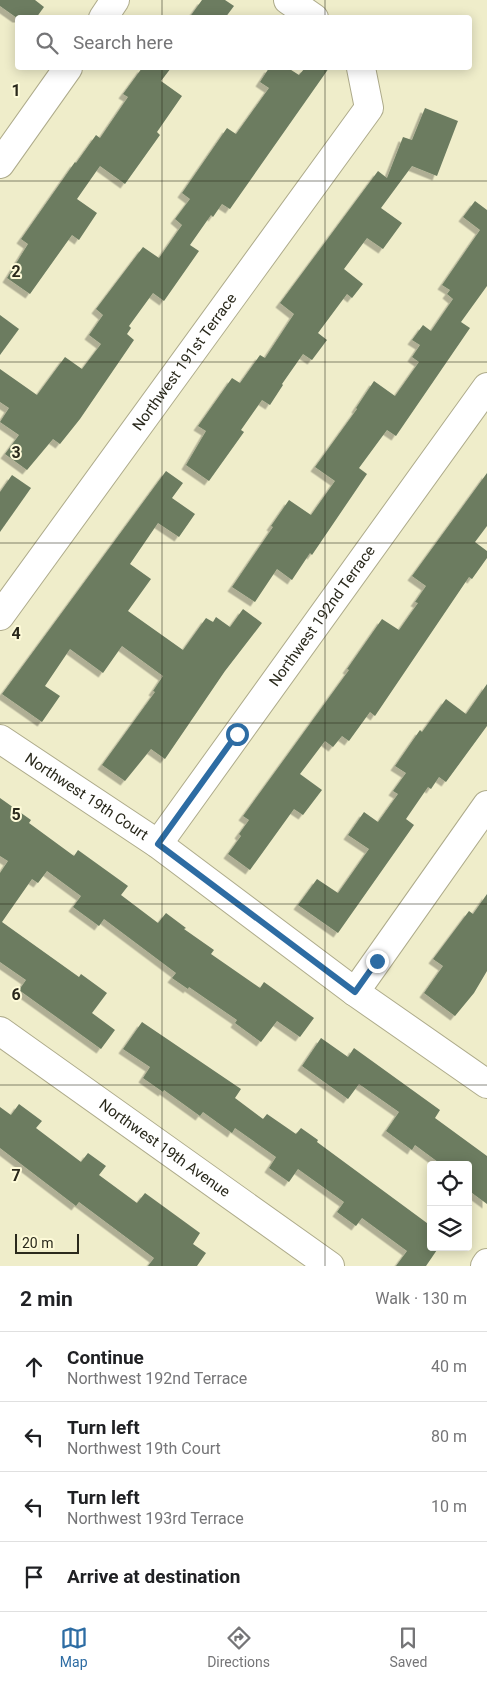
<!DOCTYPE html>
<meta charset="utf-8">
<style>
body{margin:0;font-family:Roboto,sans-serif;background:#f2f2f2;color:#202124}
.controls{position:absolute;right:15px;bottom:15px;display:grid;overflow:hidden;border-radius:5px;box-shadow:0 2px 12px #0003}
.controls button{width:45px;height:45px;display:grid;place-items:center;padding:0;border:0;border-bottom:1px solid #e0e0e0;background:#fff;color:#202124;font:25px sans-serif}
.scale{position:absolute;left:15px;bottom:12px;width:64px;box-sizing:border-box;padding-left:5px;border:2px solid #2a291c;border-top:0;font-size:14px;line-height:18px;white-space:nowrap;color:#2a291c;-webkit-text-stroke:4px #fdfad8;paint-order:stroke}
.stop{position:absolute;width:15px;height:15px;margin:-11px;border:4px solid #2d6ca3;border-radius:50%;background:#fff}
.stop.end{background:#2d6ca3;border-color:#fff;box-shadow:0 1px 5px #0008}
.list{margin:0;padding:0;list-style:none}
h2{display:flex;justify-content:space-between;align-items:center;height:65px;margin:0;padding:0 20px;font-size:21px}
h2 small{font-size:16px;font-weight:400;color:#757577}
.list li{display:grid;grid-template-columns:32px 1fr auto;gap:15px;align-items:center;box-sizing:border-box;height:70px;padding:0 20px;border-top:1px solid #e0e0e0}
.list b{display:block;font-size:19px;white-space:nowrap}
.list p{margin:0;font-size:16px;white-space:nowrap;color:#757577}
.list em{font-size:16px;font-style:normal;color:#757577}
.icon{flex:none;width:28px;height:28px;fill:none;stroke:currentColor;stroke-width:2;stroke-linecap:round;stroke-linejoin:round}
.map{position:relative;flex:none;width:487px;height:1266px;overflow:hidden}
.search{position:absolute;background:#fff;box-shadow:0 2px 12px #0003;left:15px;right:15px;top:15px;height:55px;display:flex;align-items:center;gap:12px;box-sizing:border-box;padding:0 18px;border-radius:5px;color:#757577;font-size:19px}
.sheet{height:345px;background:#fff}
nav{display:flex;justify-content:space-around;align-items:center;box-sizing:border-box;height:70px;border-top:1px solid #e0e0e0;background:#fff;font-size:14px;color:#757577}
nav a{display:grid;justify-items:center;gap:2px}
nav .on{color:#2d6ca3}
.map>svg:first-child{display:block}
.building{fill:#6c7c61;filter:url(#shadow)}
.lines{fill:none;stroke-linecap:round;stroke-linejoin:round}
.minor-casing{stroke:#aeab8b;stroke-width:30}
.minor{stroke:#fff;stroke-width:28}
.route{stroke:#2d6ca3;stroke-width:6}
.grid{fill:none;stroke:#2a291c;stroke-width:1;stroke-opacity:0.55}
.labels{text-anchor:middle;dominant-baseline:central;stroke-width:4;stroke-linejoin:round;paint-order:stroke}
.street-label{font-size:15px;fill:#2a291c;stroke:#fdfad8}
.grid-label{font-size:16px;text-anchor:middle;font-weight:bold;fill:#2a291c;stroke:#fdfad8;stroke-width:4;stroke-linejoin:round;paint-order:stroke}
</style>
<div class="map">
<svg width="487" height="1266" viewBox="0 0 487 1266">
<defs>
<filter id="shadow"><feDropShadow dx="-4.5" dy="4.5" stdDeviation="0" flood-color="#0004"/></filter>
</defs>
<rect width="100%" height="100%" fill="#efedca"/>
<g class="building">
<path d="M0,0H35L44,7L36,18H17L0,6Z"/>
<path d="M202,0H225L234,6L225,18H189Z"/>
<path d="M142,68H171L161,81L182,96L157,132L160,135L125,184L100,166L77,199L97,213L79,240L72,235L30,294L7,278L28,244L21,239L75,162L76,163L96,135L100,138L128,97L123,94Z"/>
<path d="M269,68H288L299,75L305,68H329L230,209L222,204L213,217L211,215L190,245L199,251L164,301L153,293L129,326L131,328L127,334L134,340L80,419L60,444L53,439L27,470L5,454L19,435L0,422L9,408L0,402V369L37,395L65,357L82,369L101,344L89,335L103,315L96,309L143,247L159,258L182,225L175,219L190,199L182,193L227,128L236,134L269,88L260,82Z"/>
<path d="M425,108L458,121L437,176L412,166L381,208L402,223L383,249L367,238L344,269L363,284L352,298L347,294L318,333L327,340L312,360L303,354L282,384L283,385L270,405L262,400L241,430L244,432L209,481L186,465L206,431L198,426L232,378L240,383L260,355L265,358L294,314L280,303L378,171L387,178L403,137L412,140Z"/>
<path d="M475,201L487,210V286L461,322L470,328L396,436L387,430L359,468L367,474L312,555L310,553L292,580L277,569L255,602L232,587L273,527L271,526L289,500L311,515L335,481L315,467L357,409L356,408L374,381L395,396L419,362L412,357L420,345L412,340L423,325L431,331L453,299L447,294L450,290L442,285L480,230L463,217Z"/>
<path d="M0,315L19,329L0,355Z"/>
<path d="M166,471L183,483L172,498L195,514L179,537L158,523L130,564L151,579L128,611L183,650L206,618L213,622L216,617L230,627L243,609L262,623L225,671L165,759L151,749L125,781L102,765L155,692L153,691L163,676L122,646L103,673L70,649L45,686L60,696L42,722L2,694Z"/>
<path d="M487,473V526L475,542L487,551V558L472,579L469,577L375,716L370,712L349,741L342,736L333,747L325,741L300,774L322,790L303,815L294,809L250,870L228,854L241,836L239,834L249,820L243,816L349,670L347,669L382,619L399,630L418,603L415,602L426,586L412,576Z"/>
<path d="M12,475L31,488L0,532V492Z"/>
<path d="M487,684V726L446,782L439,777L431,789L428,787L406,819L414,825L338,933L298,905L317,879L338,893L369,849L348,835L364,812L378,822L398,794L393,791L406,773L395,766L420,730L422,732L446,699L466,714Z"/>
<path d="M0,798L31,820L29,823L74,856L78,850L128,886L121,895L158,923L166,913L186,928L184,929L214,950L211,954L260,988L264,982L314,1018L300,1037L277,1021L261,1042L235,1023L237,1020L189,987L188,989L172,978L176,973L104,919L99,926L73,907L81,896L47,871L38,883L32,879L2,922L79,977L81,974L107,993L92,1013L115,1030L101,1049L19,990L26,980L0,962V873L8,861L0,856Z"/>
<path d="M487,894V971L474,993L455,1016L424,993L443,966L433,959L469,911L473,914Z"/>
<path d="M142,1022L241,1089L235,1098L263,1119L267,1114L296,1134L301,1128L318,1140L317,1142L431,1226V1247H439L426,1266H396L407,1251L362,1218L356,1226L337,1212L344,1202L298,1169L289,1182L269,1168L276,1157L235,1128L232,1133L203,1112L200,1116L164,1090L163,1092L143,1078L150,1067L123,1049Z"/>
<path d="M321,1038L348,1057L354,1048L440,1110L435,1118L487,1156V1204L468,1190V1165H442L415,1145L412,1150L386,1131L399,1112L359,1084L348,1099L302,1066Z"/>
<path d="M19,1104L42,1121L36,1128L81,1162L88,1153L106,1166L99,1175L137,1203L145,1193L200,1233L193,1244L206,1253L197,1266H148L154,1258L79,1202L76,1206L0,1148V1107L11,1115Z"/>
</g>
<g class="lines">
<defs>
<g id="minor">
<path d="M288,0L314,18"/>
<path d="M103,18L115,0"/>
<path d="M0,164L68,68"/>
<path id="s1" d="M0,616L369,108L361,68"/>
<path id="s2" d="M0,739L158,844L355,992L487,1084"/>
<path id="s3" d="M158,844L487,387"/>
<path d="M355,992L487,805"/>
<path id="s4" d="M0,1031L330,1266"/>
<path d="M485,1266L487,1263"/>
</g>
</defs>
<use href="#minor" class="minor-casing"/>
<use href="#minor" class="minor"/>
</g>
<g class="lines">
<path class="route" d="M237,734L158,844L355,992L377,961"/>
</g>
<path class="grid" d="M162,0V18M325,0V18M162,68V1266M325,68V1266M0,181H487M0,362H487M0,543H487M0,723H487M0,904H487M0,1085H487"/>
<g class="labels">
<g class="street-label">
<text stroke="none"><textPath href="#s1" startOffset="314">Northwest 191st Terrace</textPath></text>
<text stroke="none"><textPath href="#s3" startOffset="281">Northwest 192nd Terrace</textPath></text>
<text stroke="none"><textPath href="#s2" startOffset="104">Northwest 19th Court</textPath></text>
<text stroke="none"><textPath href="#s4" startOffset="202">Northwest 19th Avenue</textPath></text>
</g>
</g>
<g class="grid-label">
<text x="16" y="96">1</text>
<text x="16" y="277">2</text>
<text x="16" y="458">3</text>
<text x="16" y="639">4</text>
<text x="16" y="820">5</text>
<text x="16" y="1000">6</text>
<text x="16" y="1181">7</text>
</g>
</svg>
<div class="controls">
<button><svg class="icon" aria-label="locate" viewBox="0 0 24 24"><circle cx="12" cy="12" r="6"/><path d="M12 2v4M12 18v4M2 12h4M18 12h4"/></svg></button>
<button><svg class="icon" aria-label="layers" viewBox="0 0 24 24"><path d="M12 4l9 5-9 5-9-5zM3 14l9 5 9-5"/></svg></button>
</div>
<div class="scale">20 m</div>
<div class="stop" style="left:237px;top:734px"></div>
<div class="stop end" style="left:377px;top:961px"></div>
<div class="search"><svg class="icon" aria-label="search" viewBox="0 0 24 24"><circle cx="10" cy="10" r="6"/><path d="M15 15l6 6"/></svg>Search here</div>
</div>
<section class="sheet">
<h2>2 min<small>Walk · 130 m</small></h2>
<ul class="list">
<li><svg class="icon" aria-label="ahead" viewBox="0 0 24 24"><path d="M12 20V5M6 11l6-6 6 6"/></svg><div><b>Continue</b><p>Northwest 192nd Terrace</p></div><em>40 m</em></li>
<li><svg class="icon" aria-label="left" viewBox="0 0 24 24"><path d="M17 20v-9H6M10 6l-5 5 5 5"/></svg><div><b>Turn left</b><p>Northwest 19th Court</p></div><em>80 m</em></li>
<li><svg class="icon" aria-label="left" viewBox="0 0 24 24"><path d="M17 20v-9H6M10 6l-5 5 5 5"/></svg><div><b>Turn left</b><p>Northwest 193rd Terrace</p></div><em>10 m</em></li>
<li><svg class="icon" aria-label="arrive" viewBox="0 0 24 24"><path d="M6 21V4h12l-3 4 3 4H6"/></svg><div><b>Arrive at destination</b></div></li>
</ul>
</section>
<nav>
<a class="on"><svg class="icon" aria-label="map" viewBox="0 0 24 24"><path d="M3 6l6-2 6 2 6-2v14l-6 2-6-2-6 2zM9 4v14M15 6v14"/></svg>Map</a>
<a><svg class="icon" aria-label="directions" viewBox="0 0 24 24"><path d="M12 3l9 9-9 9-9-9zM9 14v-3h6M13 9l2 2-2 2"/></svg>Directions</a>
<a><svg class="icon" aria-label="saved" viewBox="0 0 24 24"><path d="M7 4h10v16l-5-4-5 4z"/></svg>Saved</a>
</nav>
